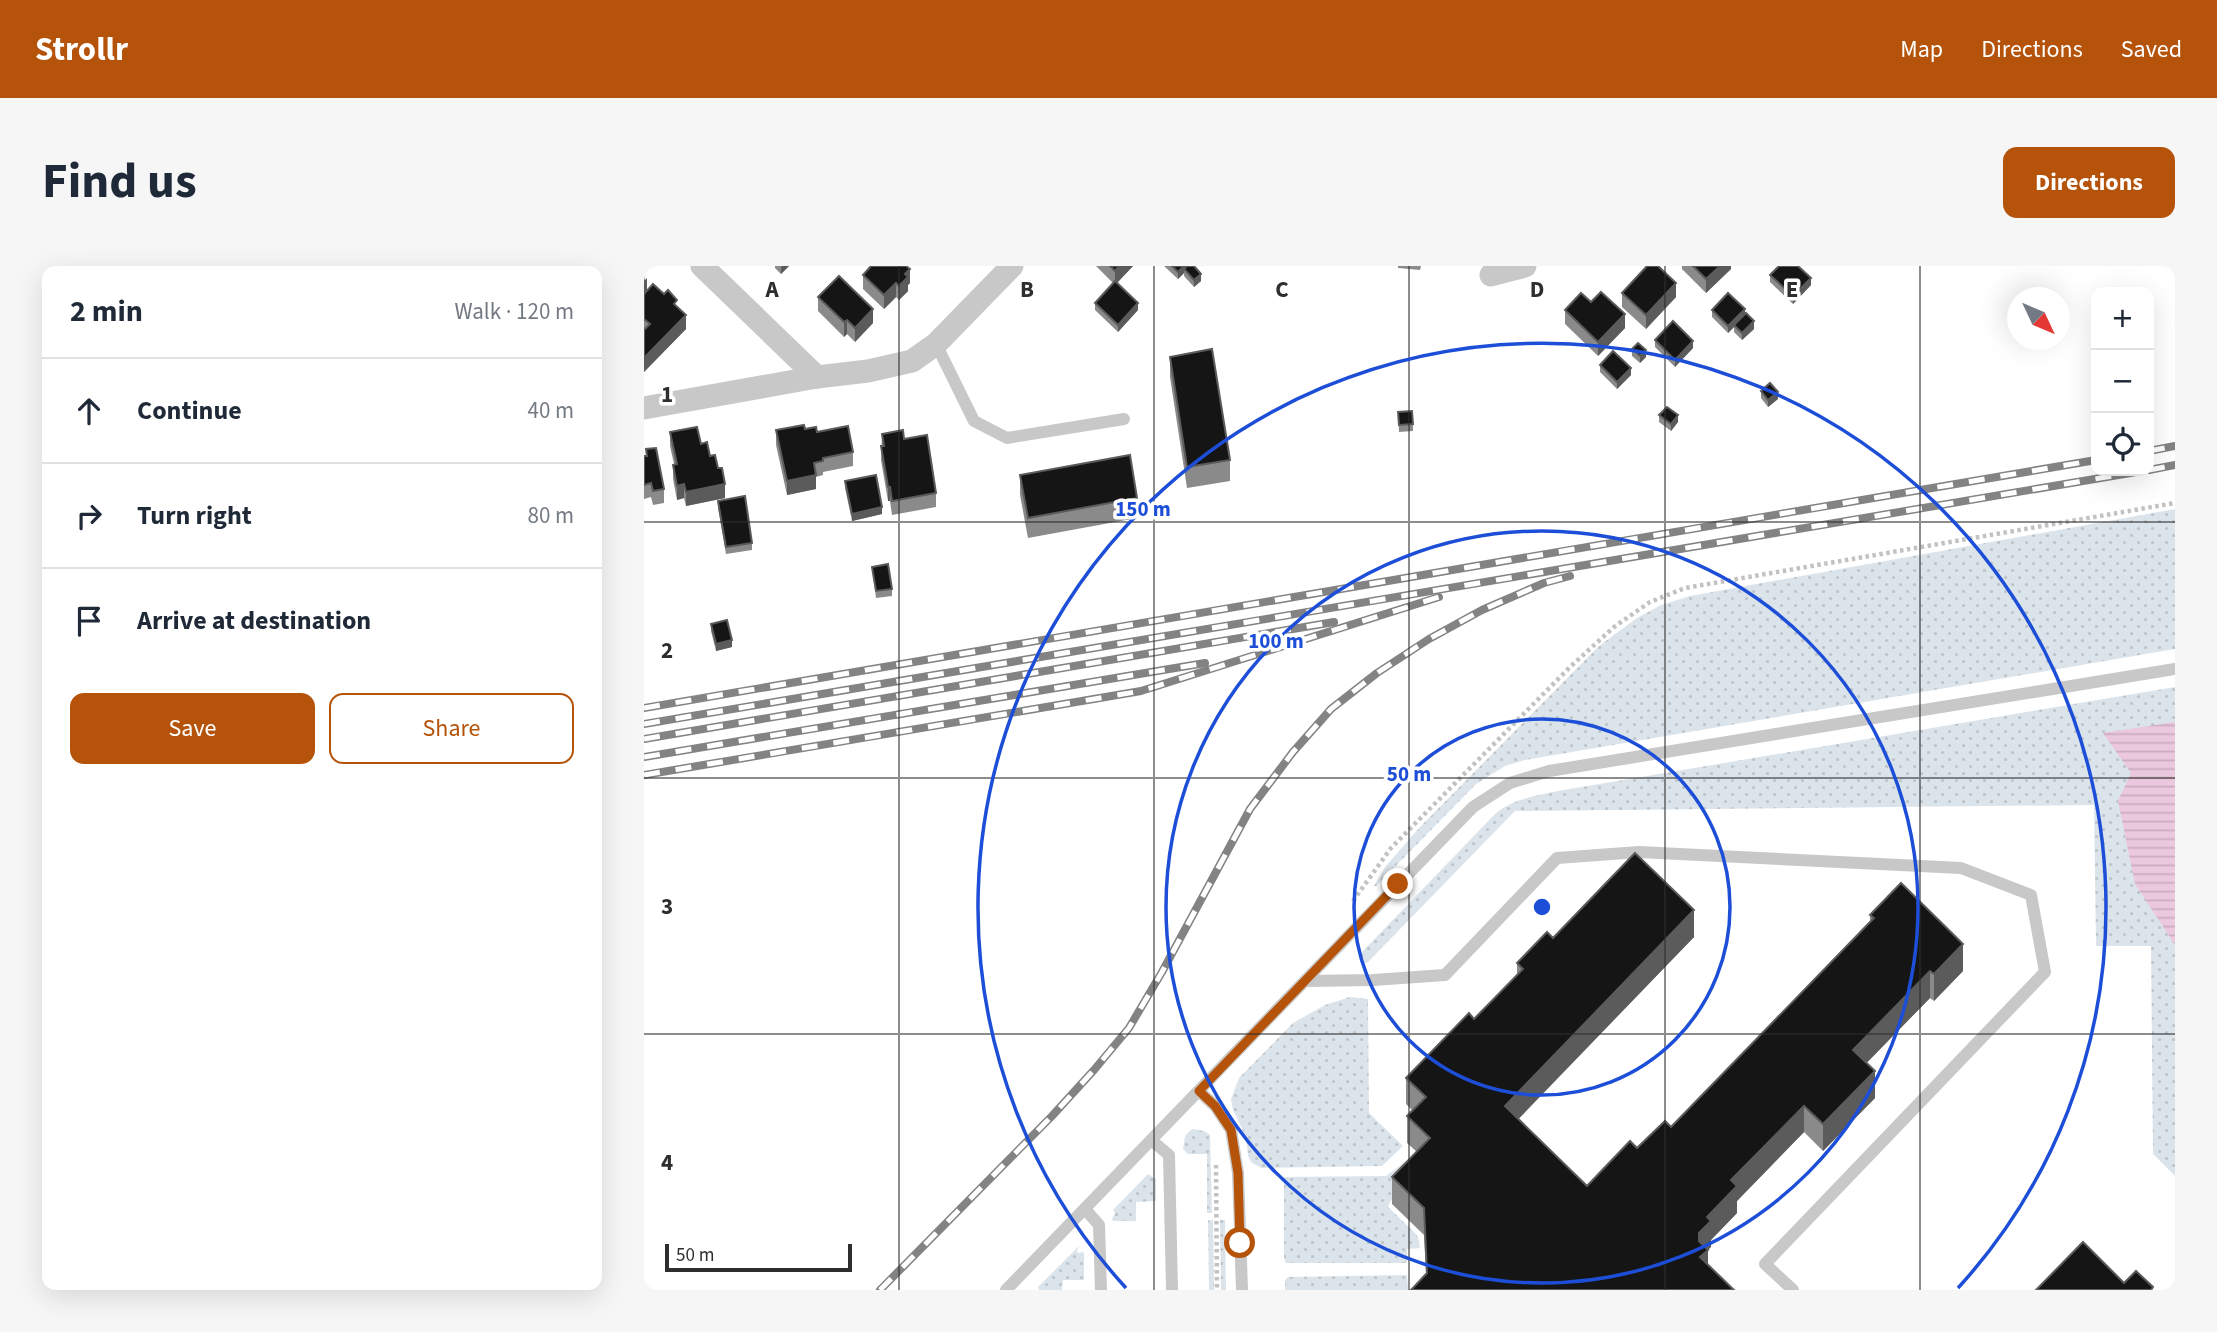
<!DOCTYPE html>
<meta charset="utf-8">
<style>
body{margin:0;font-family:"Source Sans 3",sans-serif;background:#f6f6f7;color:#1f2937}
.controls{position:absolute;right:21px;top:21px;display:grid;overflow:hidden;border-radius:14px;box-shadow:0 7px 28px #0002}
.controls button{width:63px;height:63px;display:grid;place-items:center;padding:0;border:0;border-bottom:2px solid #e0e1e3;background:#fff;color:#1f2937;font:35px sans-serif}
.compass{position:absolute;left:1363px;top:21px;width:63px;height:63px;border-radius:50%;background:#fff;box-shadow:0 7px 28px #0002;rotate:134deg}
.scale{position:absolute;left:21px;bottom:18px;width:187px;box-sizing:border-box;padding-left:7px;border:4px solid #2e2e2e;border-top:0;font-size:19px;line-height:24px;white-space:nowrap;color:#2e2e2e;-webkit-text-stroke:5px #fff;paint-order:stroke}
.stop{position:absolute;width:21px;height:21px;margin:-16px;border:5px solid #b45309;border-radius:50%;background:#fff}
.stop.end{background:#b45309;border-color:#fff;box-shadow:0 2px 7px #0008}
.list{margin:0;padding:0;list-style:none}
h2{display:flex;justify-content:space-between;align-items:center;height:91px;margin:0;padding:0 28px;font-size:30px}
h2 small{font-size:23px;font-weight:400;color:#747a83}
.list li{display:grid;grid-template-columns:46px 1fr auto;gap:21px;align-items:center;box-sizing:border-box;height:105px;padding:0 28px;border-top:2px solid #e0e1e3}
.list b{display:block;font-size:26px;white-space:nowrap}
.list em{font-size:23px;font-style:normal;color:#747a83}
.actions{display:flex;gap:14px;padding:21px 28px}
.actions a{flex:1;padding:16px 0;border:2px solid #b45309;border-radius:14px;text-align:center;font-size:24px;color:#b45309}
.actions .main{background:#b45309;color:#fff}
.icon{flex:none;width:38px;height:38px;fill:none;stroke:currentColor;stroke-width:2;stroke-linecap:round;stroke-linejoin:round}
.map{position:relative;flex:none;width:1531px;height:1024px;overflow:hidden;border-radius:14px}
header{display:flex;align-items:center;gap:42px;box-sizing:border-box;height:98px;padding:0 35px;background:#b45309;color:#fff}
header strong{font-size:33px}
nav{display:flex;gap:38px;margin-inline-start:auto;font-size:24px}
.intro{display:flex;align-items:center;justify-content:space-between;box-sizing:border-box;height:168px;padding:0 42px}
h1{margin:0;font-size:49px}
.button{padding:18px 32px;border-radius:14px;background:#b45309;color:#fff;font-size:24px;font-weight:700}
main{display:flex;gap:42px;padding:0 42px}
aside{flex:1;background:#fff;border-radius:14px;box-shadow:0 7px 28px #0002}
.map>svg:first-child{display:block}
.grass{fill:url(#grass-dots)}
.water{fill:url(#water-rules)}
.lines{fill:none;stroke-linecap:round;stroke-linejoin:round}
.path{stroke:#c2c2c2;stroke-width:4.5;stroke-dasharray:3.5 3.5;stroke-linecap:butt}
.service{stroke:#c8c8c8;stroke-width:12}
.minor{stroke:#c8c8c8;stroke-width:23}
.rail-casing{stroke:#838383;stroke-width:8}
.rail{stroke:#fff;stroke-width:5;stroke-dasharray:16;stroke-linecap:butt}
.wall{fill:#8a8a8a}
.shaded-wall{fill:#5b5b5b}
.building{fill:#151515;stroke:#5b5b5b;stroke-width:2}
.route{stroke:#b45309;stroke-width:9}
.grid{fill:none;stroke:#2e2e2e;stroke-width:2;stroke-opacity:0.55}
.ring{fill:none;stroke:#1d4ed8;stroke-width:3.5}
.grid-label{font-size:23px;text-anchor:middle;font-weight:bold;fill:#2e2e2e;stroke:#fff;stroke-width:7;stroke-linejoin:round;paint-order:stroke}
.centre{fill:#1d4ed8;stroke:#fff;stroke-width:3.5}
.ring-label{font-size:21px;text-anchor:middle;font-weight:bold;fill:#1d4ed8;stroke:#fff;stroke-width:7;stroke-linejoin:round;paint-order:stroke}
</style>
<header>
<strong>Strollr</strong>
<nav><a>Map</a><a>Directions</a><a>Saved</a></nav>
</header>
<div class="intro"><h1>Find us</h1><a class="button">Directions</a></div>
<main>
<aside>
<h2>2 min<small>Walk · 120 m</small></h2>
<ul class="list">
<li><svg class="icon" aria-label="ahead" viewBox="0 0 24 24"><path d="M12 20V5M6 11l6-6 6 6"/></svg><div><b>Continue</b></div><em>40 m</em></li>
<li><svg class="icon" aria-label="right" viewBox="0 0 24 24"><path d="M7 20v-9h11M14 6l5 5-5 5"/></svg><div><b>Turn right</b></div><em>80 m</em></li>
<li><svg class="icon" aria-label="arrive" viewBox="0 0 24 24"><path d="M6 21V4h12l-3 4 3 4H6"/></svg><div><b>Arrive at destination</b></div></li>
</ul>
<div class="actions"><a class="main">Save</a><a>Share</a></div>
</aside>
<div class="map">
<svg width="1531" height="1024" viewBox="0 0 1531 1024">
<defs>
<pattern id="grass-dots" width="8" height="8" patternUnits="userSpaceOnUse" patternTransform="scale(1.75)"><rect width="8" height="8" fill="#dce4eb"/><path d="M2 2h.1M6 6h.1" fill="none" stroke="#bdc4ca" stroke-width="1.8" stroke-linecap="round"/></pattern>
<pattern id="water-rules" width="6" height="5" patternUnits="userSpaceOnUse" patternTransform="scale(1.75)"><rect width="6" height="5" fill="#ebc8dd"/><path d="M0 2.5h6" fill="none" stroke="#caacbe"/></pattern>
</defs>
<rect width="100%" height="100%" fill="#fff"/>
<g class="grass">
<path d="M1531,243V383L881,494L861,500L832,518L732,620H730L741,601L777,560L955,380L993,352L1017,339L1046,330Z"/>
<path d="M1531,421V910L1509,888L1507,680H1452L1450,539L871,545L724,696L721,697L716,693L717,687L850,549C868,533 891,530 914,525Z"/>
<path d="M706,731L724,733L725,847L759,880L738,900L617,902L607,896L604,890L602,871L589,844L587,833L595,812L649,757L681,739Z"/>
<path d="M548,863L560,865L566,869L568,947H563V888H544L539,883L541,870Z"/>
<path d="M762,895L776,905L746,936L744,941L772,968L775,974L776,982L763,983V997H642L640,992V911L742,910Z"/>
<path d="M504,908L512,913V935L492,936V955H469L468,953L471,947L469,944Z"/>
<path d="M564,954H569L570,1024H565Z"/>
<path d="M576,954H581L582,1024H577Z"/>
<path d="M435,980L433,985L434,987L440,986V1014H419L418,1024H395L394,1021Z"/>
<path d="M763,1009L764,1023L776,1024H641V1014L644,1011Z"/>
</g>
<path class="water" d="M1531,456V679L1491,618L1474,535L1487,507L1459,467Z"/>
<g class="lines">
<g class="path">
<path d="M709,635L747,582L926,401L970,361L1006,336L1041,322L1531,237"/>
<path d="M572,899L573,1024"/>
</g>
<g class="service">
<path d="M292,78L330,155L363,172L480,153"/>
<path d="M661,715L729,714L801,709L913,592L995,586L1317,602L1387,629L1401,706L1121,998L1149,1024"/>
<path d="M555,825L571,840L587,864L594,907L598,1024"/>
<path d="M507,874L525,889L528,1024"/>
<path d="M441,943L455,959L457,1024"/>
<path d="M362,1024L829,541L866,517L905,505L1531,403"/>
</g>
<g class="minor">
<path d="M58,0L173,111"/>
<path d="M847,9L881,0"/>
<path d="M0,142L173,111L224,105L268,95L292,78L368,0"/>
</g>
<defs>
<g id="rail">
<path d="M1505,185L1531,180"/>
<path d="M1505,204L1531,199"/>
<path d="M0,442L1452,194"/>
<path d="M0,458L1498,205"/>
<path d="M0,473L690,356"/>
<path d="M0,491L561,397"/>
<path d="M0,509L497,425L795,331"/>
<path d="M236,1024L408,850L450,804L485,762L518,706L606,543L649,486L687,443L733,407L785,373L838,344L900,317L926,310"/>
</g>
</defs>
<use href="#rail" class="rail-casing"/>
<use href="#rail" class="rail"/>
</g>
<g class="wall">
<path d="M131,0H145L137,8L131,2Z"/>
<path d="M452,0H489L473,17L494,44L474,66L451,44V37L469,17Z"/>
<path d="M520,0H550L557,15L550,21L540,10V7L534,13Z"/>
<path d="M754,0H777L776,4L754,2Z"/>
<path d="M1038,0H1087V3L1062,27L1038,3Z"/>
<path d="M0,9L3,25L33,41L42,63L0,106Z"/>
<path d="M219,9L266,17L264,19V25L255,34L252,31L240,43L219,23Z"/>
<path d="M1126,9L1167,19L1149,38L1126,16Z"/>
<path d="M978,27L1032,31L1002,63L978,41Z"/>
<path d="M174,31L229,57L211,76L203,68L200,71L174,45Z"/>
<path d="M947,36L981,62L954,90L921,58V44Z"/>
<path d="M1068,44L1101,49L1110,63L1098,74L1090,66V61L1084,67L1068,51Z"/>
<path d="M1011,74L1049,82L1031,101L1011,81Z"/>
<path d="M988,83L1002,91L996,97L988,90Z"/>
<path d="M526,91L586,194V215L543,222L526,111Z"/>
<path d="M956,99L987,109L973,123L956,106Z"/>
<path d="M1117,125L1134,133L1124,141L1117,132Z"/>
<path d="M754,146L769,158V165L755,166Z"/>
<path d="M1015,149L1034,156L1027,165L1015,156Z"/>
<path d="M161,163L173,166L209,186V200L179,206V209L172,211V223L143,229L132,179V164Z"/>
<path d="M26,166L57,178L66,190L81,232L42,240L40,232L33,234L29,213V199L30,198L26,180Z"/>
<path d="M238,168L260,173L292,227V241L248,249L246,235H244L237,194Z"/>
<path d="M2,183L20,223V237L9,239L7,231L0,233V190H2Z"/>
<path d="M376,209L493,232V252L384,272L376,229Z"/>
<path d="M201,215L238,248L208,255L201,222Z"/>
<path d="M74,235L108,277V284L82,288L74,242Z"/>
<path d="M228,301L248,323V330L232,332Z"/>
<path d="M67,358L88,381L72,385L67,365Z"/>
<path d="M1226,649L1319,705L1290,735L1286,732L1222,797L1231,832L1179,885L1160,866L1093,935V947L1067,974V981L782,1008L780,969L748,938V911L773,886L763,877V850L768,844L762,838V812L830,753L873,709V697L909,672L1050,671L874,853L943,920L993,882L1027,861L1226,655Z"/>
</g>
<g class="shaded-wall">
<path d="M138,0H145L137,8V1Z"/>
<path d="M475,0H489L471,19V5Z"/>
<path d="M540,0H546L540,3V7L534,13V6Z"/>
<path d="M1076,0H1087V3L1062,27V13Z"/>
<path d="M266,3V17L264,19V25L255,34V20L261,8Z"/>
<path d="M557,8V15L550,21V14Z"/>
<path d="M3,12V26L0,30V15Z"/>
<path d="M1167,12V19L1149,38V30Z"/>
<path d="M252,17V31L240,43V29Z"/>
<path d="M1032,17V31L1002,63V49Z"/>
<path d="M494,37V44L474,66V59Z"/>
<path d="M229,43V57L211,76V62Z"/>
<path d="M1101,43V50L1090,59V61L1084,67V60Z"/>
<path d="M981,48V62L954,90V76Z"/>
<path d="M42,49V63L0,106V92Z"/>
<path d="M203,54V68L200,71V56Z"/>
<path d="M1110,55V63L1098,74V67Z"/>
<path d="M1049,75V82L1031,101V94Z"/>
<path d="M1002,84V91L996,97V90Z"/>
<path d="M987,102V109L973,123V116Z"/>
<path d="M1134,126V133L1124,141V134Z"/>
<path d="M1034,149V156L1027,165V158Z"/>
<path d="M172,209V223L143,229V215Z"/>
<path d="M40,218V232L33,234V220Z"/>
<path d="M81,218V232L42,240V226Z"/>
<rect x="244" y="221" width="2" height="14"/>
<path d="M238,241V248L208,255V248Z"/>
<path d="M88,374V381L72,385V378Z"/>
<path d="M1050,644V671L861,867V840Z"/>
<path d="M1319,678V705L1290,735V708Z"/>
<path d="M1286,705V732L1209,811V784Z"/>
<path d="M1231,805V832L1179,885V858Z"/>
<path d="M1160,840V866L1093,935V947L1067,974V981L1064,984V1011L1056,992L1055,967L1063,951L1087,914Z"/>
</g>
<g class="building">
<path d="M227,0H262L266,3L261,8L264,11L255,20L252,17L240,29L219,9Z"/>
<path d="M466,0H475L471,5Z"/>
<path d="M528,0H540L534,6Z"/>
<path d="M543,0H550L557,8L550,14L540,3Z"/>
<path d="M1003,0H1014L1032,17L1002,49L978,27Z"/>
<path d="M1049,0H1076L1062,13Z"/>
<path d="M1135,0H1154L1167,12L1149,30L1126,9Z"/>
<path d="M195,10L229,43L211,62L203,54L200,56L174,31Z"/>
<path d="M471,15L494,37L474,59L451,37Z"/>
<path d="M9,18L20,28L24,24L33,34L30,38L42,49L0,92V64L6,58L0,53V28Z"/>
<path d="M957,26L981,48L954,76L921,44L937,27L947,36Z"/>
<path d="M1084,27L1101,43L1084,60L1068,44Z"/>
<path d="M1102,47L1110,55L1098,67L1090,59Z"/>
<path d="M1029,55L1049,75L1031,94L1011,74Z"/>
<path d="M994,77L1002,84L996,90L988,83Z"/>
<path d="M568,83L586,194L543,201L526,91Z"/>
<path d="M969,85L987,102L973,116L956,99Z"/>
<path d="M1126,117L1134,126L1124,134L1117,125Z"/>
<path d="M1023,141L1034,149L1027,158L1015,149Z"/>
<path d="M768,145L769,158L755,159L754,146Z"/>
<path d="M160,159L161,163L172,161L173,166L204,160L209,186L179,192V195L170,197L172,209L143,215L132,164Z"/>
<path d="M53,161L57,178L63,176L66,190L71,189L74,202H78L81,218L42,226L40,218L33,220L29,199L33,198L26,166Z"/>
<path d="M259,164L260,173L283,169L292,227L248,235L246,221H244L237,180H240L238,168Z"/>
<path d="M12,182L20,223L9,225L7,217L0,219V190H3L2,183Z"/>
<path d="M486,189L493,232L384,252L376,209Z"/>
<path d="M232,209L238,241L208,248L201,215Z"/>
<path d="M101,230L108,277L82,281L74,235Z"/>
<path d="M244,298L248,323L232,325L228,301Z"/>
<path d="M83,354L88,374L72,378L67,358Z"/>
<path d="M991,587L1050,644L861,840L943,920L986,875L993,882L1021,855L1027,861L1230,652L1226,649L1257,617L1319,678L1290,708L1286,705L1209,784L1231,805L1179,858L1160,840L1087,914L1093,920L1063,951L1067,955L1055,967V975L1064,984L1056,991L1090,1024H767L783,1007L780,942L748,911L786,872L763,850L782,831L762,812L825,747L830,753L879,703L873,697L903,666L909,672Z"/>
<path d="M1439,976L1480,1017L1492,1005L1509,1021L1507,1024H1392Z"/>
</g>
<g class="lines">
<path class="route" d="M596,977L594,907L587,864L571,840L555,825L754,618"/>
</g>
<path class="grid" d="M255,0V1024M510,0V1024M765,0V1024M1021,0V1024M1276,0V1024M0,256H1531M0,512H1531M0,768H1531"/>
<g class="ring">
<circle cx="898" cy="641" r="188"/>
<circle cx="898" cy="641" r="376"/>
<path d="M482 1022A564 564 0 1 1 1314 1022"/>
</g>
<g class="grid-label">
<text x="128" y="31">A</text>
<text x="383" y="31">B</text>
<text x="638" y="31">C</text>
<text x="893" y="31">D</text>
<text x="1148" y="31">E</text>
<text x="23" y="136">1</text>
<text x="23" y="392">2</text>
<text x="23" y="648">3</text>
<text x="23" y="904">4</text>
</g>
<circle cx="898" cy="641" r="10" class="centre"/>
<g class="ring-label">
<text x="499" y="250">150 m</text>
<text x="632" y="382">100 m</text>
<text x="765" y="515">50 m</text>
</g>
</svg>
<div class="controls">
<button>+</button>
<button>−</button>
<button><svg class="icon" aria-label="locate" viewBox="0 0 24 24"><circle cx="12" cy="12" r="6"/><path d="M12 2v4M12 18v4M2 12h4M18 12h4"/></svg></button>
</div>
<svg class="compass" viewBox="-18 -18 36 36"><path d="M0-13l5 13h-10z" fill="#e53935"/><path d="M0 13l5-13h-10z" fill="#747a83"/></svg>
<div class="scale">50 m</div>
<div class="stop" style="left:596px;top:977px"></div>
<div class="stop end" style="left:754px;top:618px"></div>
</div>
</main>
